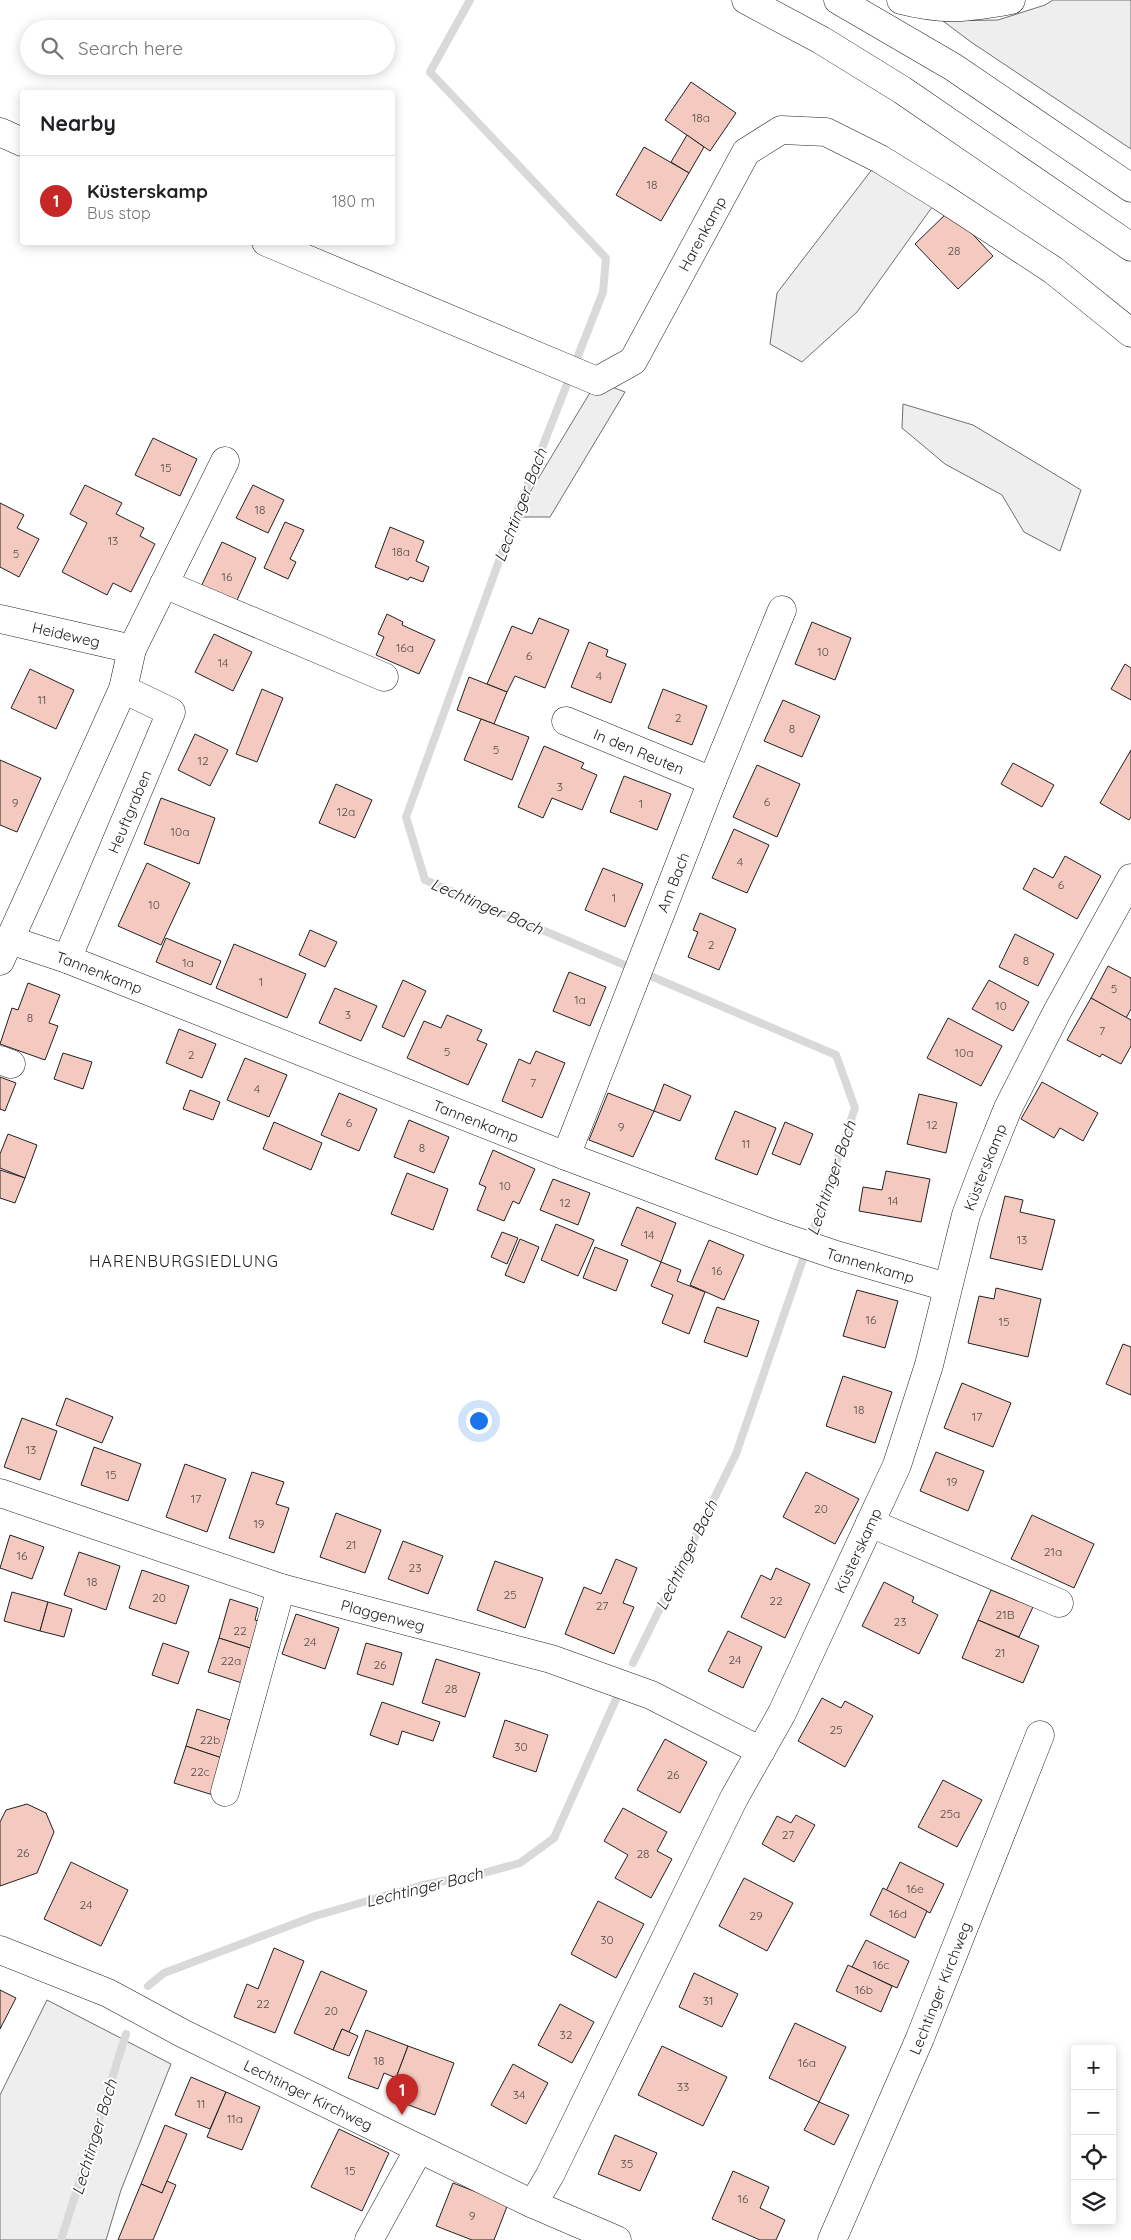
<!DOCTYPE html>
<meta charset="utf-8">
<style>
body{margin:0;font-family:Quicksand,sans-serif;background:#f2f2f2;color:#202124}
.controls{position:absolute;right:15px;bottom:15px;display:grid;overflow:hidden;border-radius:5px;box-shadow:0 2px 12px #0003}
.controls button{width:45px;height:45px;display:grid;place-items:center;padding:0;border:0;border-bottom:1px solid #e0e0e0;background:#fff;color:#202124;font:25px sans-serif}
.you{position:absolute;left:478px;top:1420px;width:18px;height:18px;margin:-12px;border:4px solid #fff;border-radius:50%;background:#1a73e8;box-shadow:0 0 0 8px #1a73e833}
.badge{display:grid;place-items:center;width:32px;height:32px;border-radius:50%;background:#c62828;color:#fff;font-size:16px;font-weight:700}
.pin{position:absolute;translate:-50% -41px;filter:drop-shadow(0 1px 2px #0008)}
.pin::after{content:'';position:absolute;top:26px;width:18px;height:15px;background:inherit;clip-path:polygon(0 0,100% 0,50% 100%)}
.list{margin:0;padding:0;list-style:none}
h2{display:flex;justify-content:space-between;align-items:center;height:65px;margin:0;padding:0 20px;font-size:21px}
h2 small{font-size:16px;font-weight:400;color:#757577}
.list li{display:grid;grid-template-columns:32px 1fr auto;gap:15px;align-items:center;box-sizing:border-box;height:90px;padding:0 20px;border-top:1px solid #e0e0e0}
.list b{display:block;font-size:19px;white-space:nowrap}
.list p{margin:0;font-size:16px;white-space:nowrap;color:#757577}
.list em{font-size:16px;font-style:normal;color:#757577}
.icon{flex:none;width:28px;height:28px;fill:none;stroke:currentColor;stroke-width:2;stroke-linecap:round;stroke-linejoin:round}
.map{position:relative;flex:none;width:1131px;height:2240px;overflow:hidden}
.search{position:absolute;background:#fff;box-shadow:0 2px 12px #0003;left:20px;top:20px;width:375px;height:55px;display:flex;align-items:center;gap:12px;box-sizing:border-box;padding:0 18px;border-radius:28px;color:#757577;font-size:19px}
.panel{position:absolute;background:#fff;box-shadow:0 2px 12px #0003;left:20px;top:90px;width:375px;height:155px;border-radius:5px}
.map>svg:first-child{display:block}
.green{fill:#eee;stroke:#6f6f6f}
.lines{fill:none;stroke-linecap:round;stroke-linejoin:round}
.stream{stroke:#d9d9d9;stroke-width:8}
.building{fill:#f3c9c0;stroke:#222}
.minor-casing{stroke:#222;stroke-width:29}
.highway-casing{stroke:#222;stroke-width:29}
.minor{stroke:#fff;stroke-width:28}
.highway{stroke:#fff;stroke-width:28}
.labels{text-anchor:middle;dominant-baseline:central;stroke-width:4;stroke-linejoin:round;paint-order:stroke}
.number-label{font-size:12px;fill:#564c4a}
.street-label{font-size:15px;fill:#222;stroke:#fff}
.water-label{font-size:16px;font-style:italic;fill:#222;stroke:#fff}
.neighbourhood-label{font-size:16px;letter-spacing:1px;fill:#222;stroke:#fff}
</style>
<div class="map">
<svg width="1131" height="2240" viewBox="0 0 1131 2240">
<rect width="100%" height="100%" fill="#fff"/>
<g class="green">
<path d="M1053,0H1131V149L971,42L943,21L998,20L1045,5Z"/>
<path d="M880,159L940,196L857,312L802,362L770,344L777,293Z"/>
<path d="M597,381L625,392L550,517H515Z"/>
<path d="M903,404L973,425L1081,490L1060,551L1024,532L1002,495L945,464L902,428Z"/>
<path d="M47,2000L171,2064L121,2190L106,2240H0V2095Z"/>
</g>
<g class="lines">
<g class="stream">
<path d="M470,0L430,72L606,258L603,292L515,517L406,817L425,880L836,1055L855,1108L736,1454L633,1663"/>
<path d="M148,1986L164,1973L315,1916L423,1885L480,1874L520,1863L554,1838L617,1697"/>
<path d="M61,2240L126,2034"/>
</g>
</g>
<g class="building">
<path d="M691,82L736,113L710,151L665,120Z"/>
<path d="M687,135L704,147L689,173L671,162Z"/>
<path d="M644,147L689,173L661,221L616,195Z"/>
<path d="M950,210L993,256L958,289L915,244Z"/>
<path d="M153,438L197,459L180,496L135,475Z"/>
<path d="M85,485L122,503L116,514L144,528L140,536L155,544L131,592L113,583L107,595L62,572L87,523L70,514Z"/>
<path d="M253,485L284,500L268,533L236,518Z"/>
<path d="M0,503L24,515L17,528L39,539L19,577L0,567Z"/>
<path d="M285,522L304,530L290,559L296,562L288,579L264,568Z"/>
<path d="M390,527L424,541L416,561L429,567L423,582L410,577L408,580L375,567Z"/>
<path d="M222,542L256,558L233,609L198,593Z"/>
<path d="M387,614L403,622L402,625L435,640L419,674L376,655L384,637L378,634Z"/>
<path d="M539,618L569,630L545,688L515,676L507,692L487,684L512,626L532,634Z"/>
<path d="M812,622L851,638L835,680L795,664Z"/>
<path d="M214,634L252,652L233,691L195,672Z"/>
<path d="M589,642L608,650L606,656L626,664L611,703L571,687Z"/>
<path d="M1125,664L1131,668V700L1111,689Z"/>
<path d="M30,669L74,690L56,729L11,708Z"/>
<path d="M469,677L507,692L494,724L457,710Z"/>
<path d="M262,689L283,698L257,762L236,754Z"/>
<path d="M663,689L707,706L692,745L648,728Z"/>
<path d="M783,700L820,716L802,757L764,741Z"/>
<path d="M481,719L529,737L512,780L464,760Z"/>
<path d="M195,734L228,750L210,786L178,770Z"/>
<path d="M544,746L584,763L581,768L597,775L582,810L552,798L543,818L518,807Z"/>
<path d="M1131,750V817L1129,820L1100,803Z"/>
<path d="M0,760L41,778L17,832L0,825Z"/>
<path d="M1013,763L1054,785L1042,807L1001,784Z"/>
<path d="M757,765L800,784L777,837L733,817Z"/>
<path d="M624,776L671,794L657,830L610,812Z"/>
<path d="M336,784L372,800L355,838L319,823Z"/>
<path d="M161,798L215,818L199,864L144,844Z"/>
<path d="M734,829L769,845L747,893L712,878Z"/>
<path d="M1065,856L1101,876L1077,919L1023,889L1034,868L1053,878Z"/>
<path d="M147,863L190,883L161,945L118,926Z"/>
<path d="M603,868L643,884L625,927L585,910Z"/>
<path d="M700,913L736,929L719,970L688,957L698,932L693,930Z"/>
<path d="M310,930L337,942L325,967L299,955Z"/>
<path d="M1015,934L1054,954L1038,986L999,967Z"/>
<path d="M166,938L221,961L211,985L156,962Z"/>
<path d="M234,944L306,974L287,1018L216,988Z"/>
<path d="M1108,966L1131,978V1009L1126,1018L1091,998Z"/>
<path d="M569,972L606,987L590,1026L553,1011Z"/>
<path d="M403,980L426,991L404,1037L382,1027Z"/>
<path d="M989,980L1029,1002L1013,1031L972,1009Z"/>
<path d="M28,983L60,995L49,1023L58,1026L45,1060L0,1044L12,1008L18,1010Z"/>
<path d="M335,988L377,1006L361,1041L319,1023Z"/>
<path d="M1091,998L1131,1020V1046L1121,1064L1102,1054L1100,1057L1067,1040Z"/>
<path d="M447,1015L482,1030L477,1040L487,1044L468,1085L407,1058L424,1021L441,1028Z"/>
<path d="M948,1018L1002,1046L981,1086L927,1058Z"/>
<path d="M179,1029L216,1044L202,1078L166,1063Z"/>
<path d="M536,1051L565,1063L542,1118L502,1101L519,1059L530,1064Z"/>
<path d="M63,1053L92,1062L83,1089L54,1079Z"/>
<path d="M245,1058L287,1075L269,1117L227,1100Z"/>
<path d="M0,1077L16,1083L5,1111L0,1109Z"/>
<path d="M1042,1082L1098,1113L1083,1141L1060,1128L1054,1138L1021,1119Z"/>
<path d="M664,1084L691,1096L680,1121L654,1111Z"/>
<path d="M190,1090L220,1102L213,1120L183,1109Z"/>
<path d="M339,1093L377,1109L359,1151L321,1135Z"/>
<path d="M608,1093L654,1111L633,1157L589,1140Z"/>
<path d="M919,1094L957,1103L946,1153L907,1144Z"/>
<path d="M735,1111L776,1128L757,1175L715,1159Z"/>
<path d="M409,1120L449,1137L434,1173L394,1157Z"/>
<path d="M274,1122L322,1143L311,1170L263,1149Z"/>
<path d="M785,1122L813,1134L800,1165L772,1154Z"/>
<path d="M8,1134L37,1145L25,1178L0,1168V1154Z"/>
<path d="M493,1150L535,1169L519,1204L513,1201L504,1221L477,1210L486,1187L479,1184Z"/>
<path d="M0,1170L25,1178L15,1203L0,1198Z"/>
<path d="M886,1171L930,1179L921,1222L859,1211L863,1187L882,1190Z"/>
<path d="M407,1173L448,1189L433,1230L391,1214Z"/>
<path d="M553,1179L590,1193L578,1225L540,1210Z"/>
<path d="M1005,1196L1023,1200L1020,1212L1055,1220L1042,1270L990,1258Z"/>
<path d="M637,1207L676,1223L661,1262L621,1245Z"/>
<path d="M556,1224L594,1240L578,1276L541,1260Z"/>
<path d="M502,1232L518,1238L507,1264L491,1257Z"/>
<path d="M520,1239L539,1247L524,1283L505,1275Z"/>
<path d="M709,1240L744,1255L724,1300L690,1285Z"/>
<path d="M595,1247L628,1260L616,1291L583,1278Z"/>
<path d="M661,1262L681,1270L677,1281L705,1292L689,1334L662,1323L673,1295L651,1286Z"/>
<path d="M996,1288L1041,1299L1028,1357L968,1343L979,1296L994,1299Z"/>
<path d="M857,1290L898,1301L885,1348L843,1336Z"/>
<path d="M717,1307L759,1321L747,1357L704,1342Z"/>
<path d="M1123,1344L1131,1347V1395L1106,1384Z"/>
<path d="M843,1376L892,1392L875,1443L826,1426Z"/>
<path d="M962,1383L1011,1403L993,1447L944,1428Z"/>
<path d="M66,1398L113,1417L102,1443L56,1425Z"/>
<path d="M22,1418L57,1431L40,1480L4,1467Z"/>
<path d="M94,1447L141,1464L128,1501L81,1485Z"/>
<path d="M936,1452L984,1471L968,1511L920,1491Z"/>
<path d="M185,1464L226,1479L207,1532L166,1517Z"/>
<path d="M252,1472L284,1482L276,1504L289,1508L274,1553L229,1538Z"/>
<path d="M806,1472L859,1499L835,1544L783,1517Z"/>
<path d="M336,1513L381,1530L365,1573L320,1557Z"/>
<path d="M1032,1515L1094,1544L1074,1588L1011,1559Z"/>
<path d="M10,1535L44,1547L32,1579L0,1568Z"/>
<path d="M403,1541L443,1556L428,1594L388,1579Z"/>
<path d="M79,1552L120,1566L106,1610L64,1595Z"/>
<path d="M616,1559L637,1568L623,1603L634,1607L614,1654L565,1634L584,1587L601,1594Z"/>
<path d="M495,1561L543,1578L525,1628L477,1610Z"/>
<path d="M776,1568L810,1584L785,1638L741,1617L761,1575L771,1580Z"/>
<path d="M142,1570L189,1586L176,1624L129,1608Z"/>
<path d="M884,1582L914,1597L912,1602L938,1615L919,1654L862,1626Z"/>
<path d="M991,1590L1033,1607L1019,1637L978,1620Z"/>
<path d="M12,1592L48,1602L40,1631L4,1621Z"/>
<path d="M230,1599L258,1608L255,1620L261,1622L253,1649L219,1638Z"/>
<path d="M48,1602L72,1609L64,1637L40,1631Z"/>
<path d="M296,1614L339,1628L325,1669L282,1654Z"/>
<path d="M978,1620L1039,1646L1023,1683L962,1658Z"/>
<path d="M728,1631L762,1647L743,1688L708,1671Z"/>
<path d="M219,1638L253,1649L242,1683L208,1672Z"/>
<path d="M163,1643L189,1652L178,1684L152,1675Z"/>
<path d="M366,1643L402,1653L393,1685L357,1674Z"/>
<path d="M436,1659L480,1673L465,1717L422,1703Z"/>
<path d="M822,1698L841,1708L845,1701L873,1716L845,1767L798,1741Z"/>
<path d="M382,1702L440,1722L433,1741L402,1731L398,1745L370,1735Z"/>
<path d="M197,1709L230,1720L227,1729L234,1732L225,1759L186,1746Z"/>
<path d="M505,1720L548,1735L536,1772L493,1757Z"/>
<path d="M665,1739L707,1762L680,1813L637,1790Z"/>
<path d="M186,1746L225,1759L213,1795L174,1783Z"/>
<path d="M943,1780L982,1800L957,1847L918,1827Z"/>
<path d="M27,1804L46,1813L54,1832L37,1873L0,1886V1822L6,1810Z"/>
<path d="M623,1808L667,1832L657,1851L672,1859L651,1898L615,1878L628,1855L604,1841Z"/>
<path d="M796,1815L815,1825L794,1862L762,1844L777,1816L791,1823Z"/>
<path d="M71,1862L128,1890L101,1946L44,1919Z"/>
<path d="M900,1862L944,1884L930,1913L886,1891Z"/>
<path d="M744,1878L793,1903L767,1951L719,1926Z"/>
<path d="M883,1888L927,1911L915,1938L870,1915Z"/>
<path d="M598,1901L644,1924L616,1978L571,1954Z"/>
<path d="M866,1940L909,1961L897,1988L852,1967Z"/>
<path d="M274,1948L304,1961L275,2033L234,2017L247,1984L258,1989Z"/>
<path d="M848,1965L892,1986L881,2012L836,1991Z"/>
<path d="M321,1971L367,1991L349,2032L342,2029L333,2050L294,2033Z"/>
<path d="M694,1973L738,1994L722,2027L679,2007Z"/>
<path d="M0,1990L16,1998L0,2029Z"/>
<path d="M560,2004L594,2022L572,2063L538,2045Z"/>
<path d="M795,2023L846,2047L819,2102L769,2078Z"/>
<path d="M342,2029L358,2036L349,2056L333,2050Z"/>
<path d="M366,2030L408,2046L396,2078L384,2073L378,2089L348,2078Z"/>
<path d="M408,2046L454,2063L435,2115L401,2102L409,2083L396,2078Z"/>
<path d="M662,2046L727,2077L703,2126L638,2095Z"/>
<path d="M513,2064L548,2083L526,2124L491,2105Z"/>
<path d="M191,2077L226,2092L210,2129L175,2115Z"/>
<path d="M226,2092L260,2107L242,2150L207,2137Z"/>
<path d="M819,2102L849,2115L834,2145L804,2130Z"/>
<path d="M165,2125L187,2134L162,2193L141,2184Z"/>
<path d="M339,2129L389,2153L362,2211L311,2187Z"/>
<path d="M615,2135L657,2153L640,2191L598,2174Z"/>
<path d="M733,2171L769,2187L760,2208L785,2220L776,2240H760L712,2219Z"/>
<path d="M167,2181L176,2185L153,2240H118L141,2184L162,2193Z"/>
<path d="M453,2183L508,2204L494,2240H472L436,2226Z"/>
</g>
<g class="lines">
<defs>
<g id="minor">
<path d="M0,132L22,142"/>
<path id="s1" d="M266,242L597,381L633,361L746,152L781,130L826,132L880,159L940,196L1053,270L1131,333"/>
<path d="M164,584L384,677"/>
<path id="s2" d="M0,619L132,649"/>
<path id="s3" d="M566,721L712,781"/>
<path id="s4" d="M10,940L67,959L566,1156L771,1233L836,1255L947,1287"/>
<path id="s5" d="M67,959L171,712L123,689"/>
<path d="M0,961L123,689L132,649L225,461"/>
<path d="M0,1060L11,1064"/>
<path id="s6" d="M566,1156L712,781L782,610"/>
<path id="s7" d="M0,1493L281,1588L551,1659L651,1695L761,1751"/>
<path d="M870,1523L1059,1603"/>
<path d="M225,1792L281,1588"/>
<path id="s8" d="M0,1950L108,1993L184,2034L391,2135L533,2204L617,2240"/>
<path id="s9" d="M533,2204L550,2175L734,1798L782,1713L897,1465L929,1365L966,1215L983,1170L1008,1108L1057,1012L1131,878"/>
<path d="M369,2240L419,2149"/>
<path id="s10" d="M832,2240L920,2038L1040,1735"/>
</g>
<g id="highway">
<path d="M746,0L821,40L902,90L1131,247"/>
<path d="M838,0L953,67L1131,188"/>
<path d="M901,0C943,11 969,8 1011,0"/>
</g>
</defs>
<use href="#minor" class="minor-casing"/>
<use href="#highway" class="highway-casing"/>
<use href="#minor" class="minor"/>
<use href="#highway" class="highway"/>
</g>
<g class="labels">
<g class="number-label">
<text x="701" y="117">18a</text>
<text x="652" y="184">18</text>
<text x="954" y="250">28</text>
<text x="166" y="467">15</text>
<text x="260" y="509">18</text>
<text x="113" y="540">13</text>
<text x="401" y="551">18a</text>
<text x="16" y="553">5</text>
<text x="227" y="576">16</text>
<text x="405" y="647">16a</text>
<text x="823" y="651">10</text>
<text x="529" y="655">6</text>
<text x="223" y="662">14</text>
<text x="599" y="675">4</text>
<text x="42" y="699">11</text>
<text x="678" y="717">2</text>
<text x="792" y="728">8</text>
<text x="496" y="749">5</text>
<text x="203" y="760">12</text>
<text x="560" y="786">3</text>
<text x="767" y="801">6</text>
<text x="15" y="802">9</text>
<text x="641" y="803">1</text>
<text x="346" y="811">12a</text>
<text x="180" y="831">10a</text>
<text x="740" y="861">4</text>
<text x="1061" y="884">6</text>
<text x="614" y="897">1</text>
<text x="154" y="904">10</text>
<text x="711" y="944">2</text>
<text x="1026" y="960">8</text>
<text x="188" y="962">1a</text>
<text x="261" y="981">1</text>
<text x="1114" y="988">5</text>
<text x="580" y="999">1a</text>
<text x="1001" y="1005">10</text>
<text x="348" y="1014">3</text>
<text x="30" y="1017">8</text>
<text x="1102" y="1030">7</text>
<text x="447" y="1051">5</text>
<text x="964" y="1052">10a</text>
<text x="191" y="1054">2</text>
<text x="533" y="1082">7</text>
<text x="257" y="1088">4</text>
<text x="349" y="1122">6</text>
<text x="932" y="1124">12</text>
<text x="621" y="1126">9</text>
<text x="746" y="1143">11</text>
<text x="422" y="1147">8</text>
<text x="505" y="1185">10</text>
<text x="893" y="1200">14</text>
<text x="565" y="1202">12</text>
<text x="649" y="1234">14</text>
<text x="1022" y="1239">13</text>
<text x="717" y="1270">16</text>
<text x="871" y="1319">16</text>
<text x="1004" y="1321">15</text>
<text x="859" y="1409">18</text>
<text x="977" y="1416">17</text>
<text x="31" y="1449">13</text>
<text x="111" y="1474">15</text>
<text x="952" y="1481">19</text>
<text x="196" y="1498">17</text>
<text x="821" y="1508">20</text>
<text x="259" y="1523">19</text>
<text x="351" y="1544">21</text>
<text x="1053" y="1551">21a</text>
<text x="22" y="1555">16</text>
<text x="415" y="1567">23</text>
<text x="92" y="1581">18</text>
<text x="510" y="1594">25</text>
<text x="159" y="1597">20</text>
<text x="776" y="1600">22</text>
<text x="602" y="1605">27</text>
<text x="1005" y="1614">21B</text>
<text x="900" y="1621">23</text>
<text x="240" y="1630">22</text>
<text x="310" y="1641">24</text>
<text x="1000" y="1652">21</text>
<text x="735" y="1659">24</text>
<text x="231" y="1660">22a</text>
<text x="380" y="1664">26</text>
<text x="451" y="1688">28</text>
<text x="836" y="1729">25</text>
<text x="210" y="1739">22b</text>
<text x="521" y="1746">30</text>
<text x="200" y="1771">22c</text>
<text x="673" y="1774">26</text>
<text x="950" y="1813">25a</text>
<text x="788" y="1834">27</text>
<text x="23" y="1852">26</text>
<text x="643" y="1853">28</text>
<text x="915" y="1888">16e</text>
<text x="86" y="1904">24</text>
<text x="898" y="1913">16d</text>
<text x="756" y="1915">29</text>
<text x="607" y="1939">30</text>
<text x="881" y="1964">16c</text>
<text x="864" y="1989">16b</text>
<text x="708" y="2000">31</text>
<text x="263" y="2003">22</text>
<text x="331" y="2010">20</text>
<text x="566" y="2034">32</text>
<text x="379" y="2060">18</text>
<text x="807" y="2062">16a</text>
<text x="683" y="2086">33</text>
<text x="519" y="2094">34</text>
<text x="201" y="2103">11</text>
<text x="235" y="2118">11a</text>
<text x="627" y="2163">35</text>
<text x="350" y="2170">15</text>
<text x="743" y="2198">16</text>
<text x="472" y="2215">9</text>
</g>
<g class="street-label">
<text stroke="none"><textPath href="#s1" startOffset="545">Harenkamp</textPath></text>
<text stroke="none"><textPath href="#s2" startOffset="68">Heideweg</textPath></text>
<text stroke="none"><textPath href="#s3" startOffset="79">In den Reuten</textPath></text>
<text stroke="none"><textPath href="#s5" startOffset="160">Heuftgraben</textPath></text>
<text stroke="none"><textPath href="#s6" startOffset="294">Am Bach</textPath></text>
<text stroke="none"><textPath href="#s4" startOffset="95">Tannenkamp</textPath></text>
<text stroke="none"><textPath href="#s4" startOffset="500">Tannenkamp</textPath></text>
<text stroke="none"><textPath href="#s9" startOffset="1135">Küsterskamp</textPath></text>
<text stroke="none"><textPath href="#s4" startOffset="920">Tannenkamp</textPath></text>
<text stroke="none"><textPath href="#s9" startOffset="730">Küsterskamp</textPath></text>
<text stroke="none"><textPath href="#s7" startOffset="402">Plaggenweg</textPath></text>
<text stroke="none"><textPath href="#s10" startOffset="274">Lechtinger Kirchweg</textPath></text>
<text stroke="none"><textPath href="#s8" startOffset="341">Lechtinger Kirchweg</textPath></text>
</g>
<g class="water-label">
<text transform="translate(520 505) rotate(-69)">Lechtinger Bach</text>
<text transform="translate(487 906) rotate(23)">Lechtinger Bach</text>
<text transform="translate(831 1178) rotate(-71)">Lechtinger Bach</text>
<text transform="translate(686 1555) rotate(-64)">Lechtinger Bach</text>
<text transform="translate(424 1887) rotate(-14)">Lechtinger Bach</text>
<text transform="translate(94 2137) rotate(-73)">Lechtinger Bach</text>
</g>
<g class="neighbourhood-label">
<text x="184" y="1261">HARENBURGSIEDLUNG</text>
</g>
</g>
</svg>
<div class="controls">
<button>+</button>
<button>−</button>
<button><svg class="icon" aria-label="locate" viewBox="0 0 24 24"><circle cx="12" cy="12" r="6"/><path d="M12 2v4M12 18v4M2 12h4M18 12h4"/></svg></button>
<button><svg class="icon" aria-label="layers" viewBox="0 0 24 24"><path d="M12 4l9 5-9 5-9-5zM3 14l9 5 9-5"/></svg></button>
</div>
<div class="you"></div>
<div class="pin badge" style="left:402px;top:2115px">1</div>
<div class="search"><svg class="icon" aria-label="search" viewBox="0 0 24 24"><circle cx="10" cy="10" r="6"/><path d="M15 15l6 6"/></svg>Search here</div>
<section class="panel">
<h2>Nearby<small></small></h2>
<ul class="list">
<li><span class="badge">1</span><div><b>Küsterskamp</b><p>Bus stop</p></div><em>180 m</em></li>
</ul>
</section>
</div>
